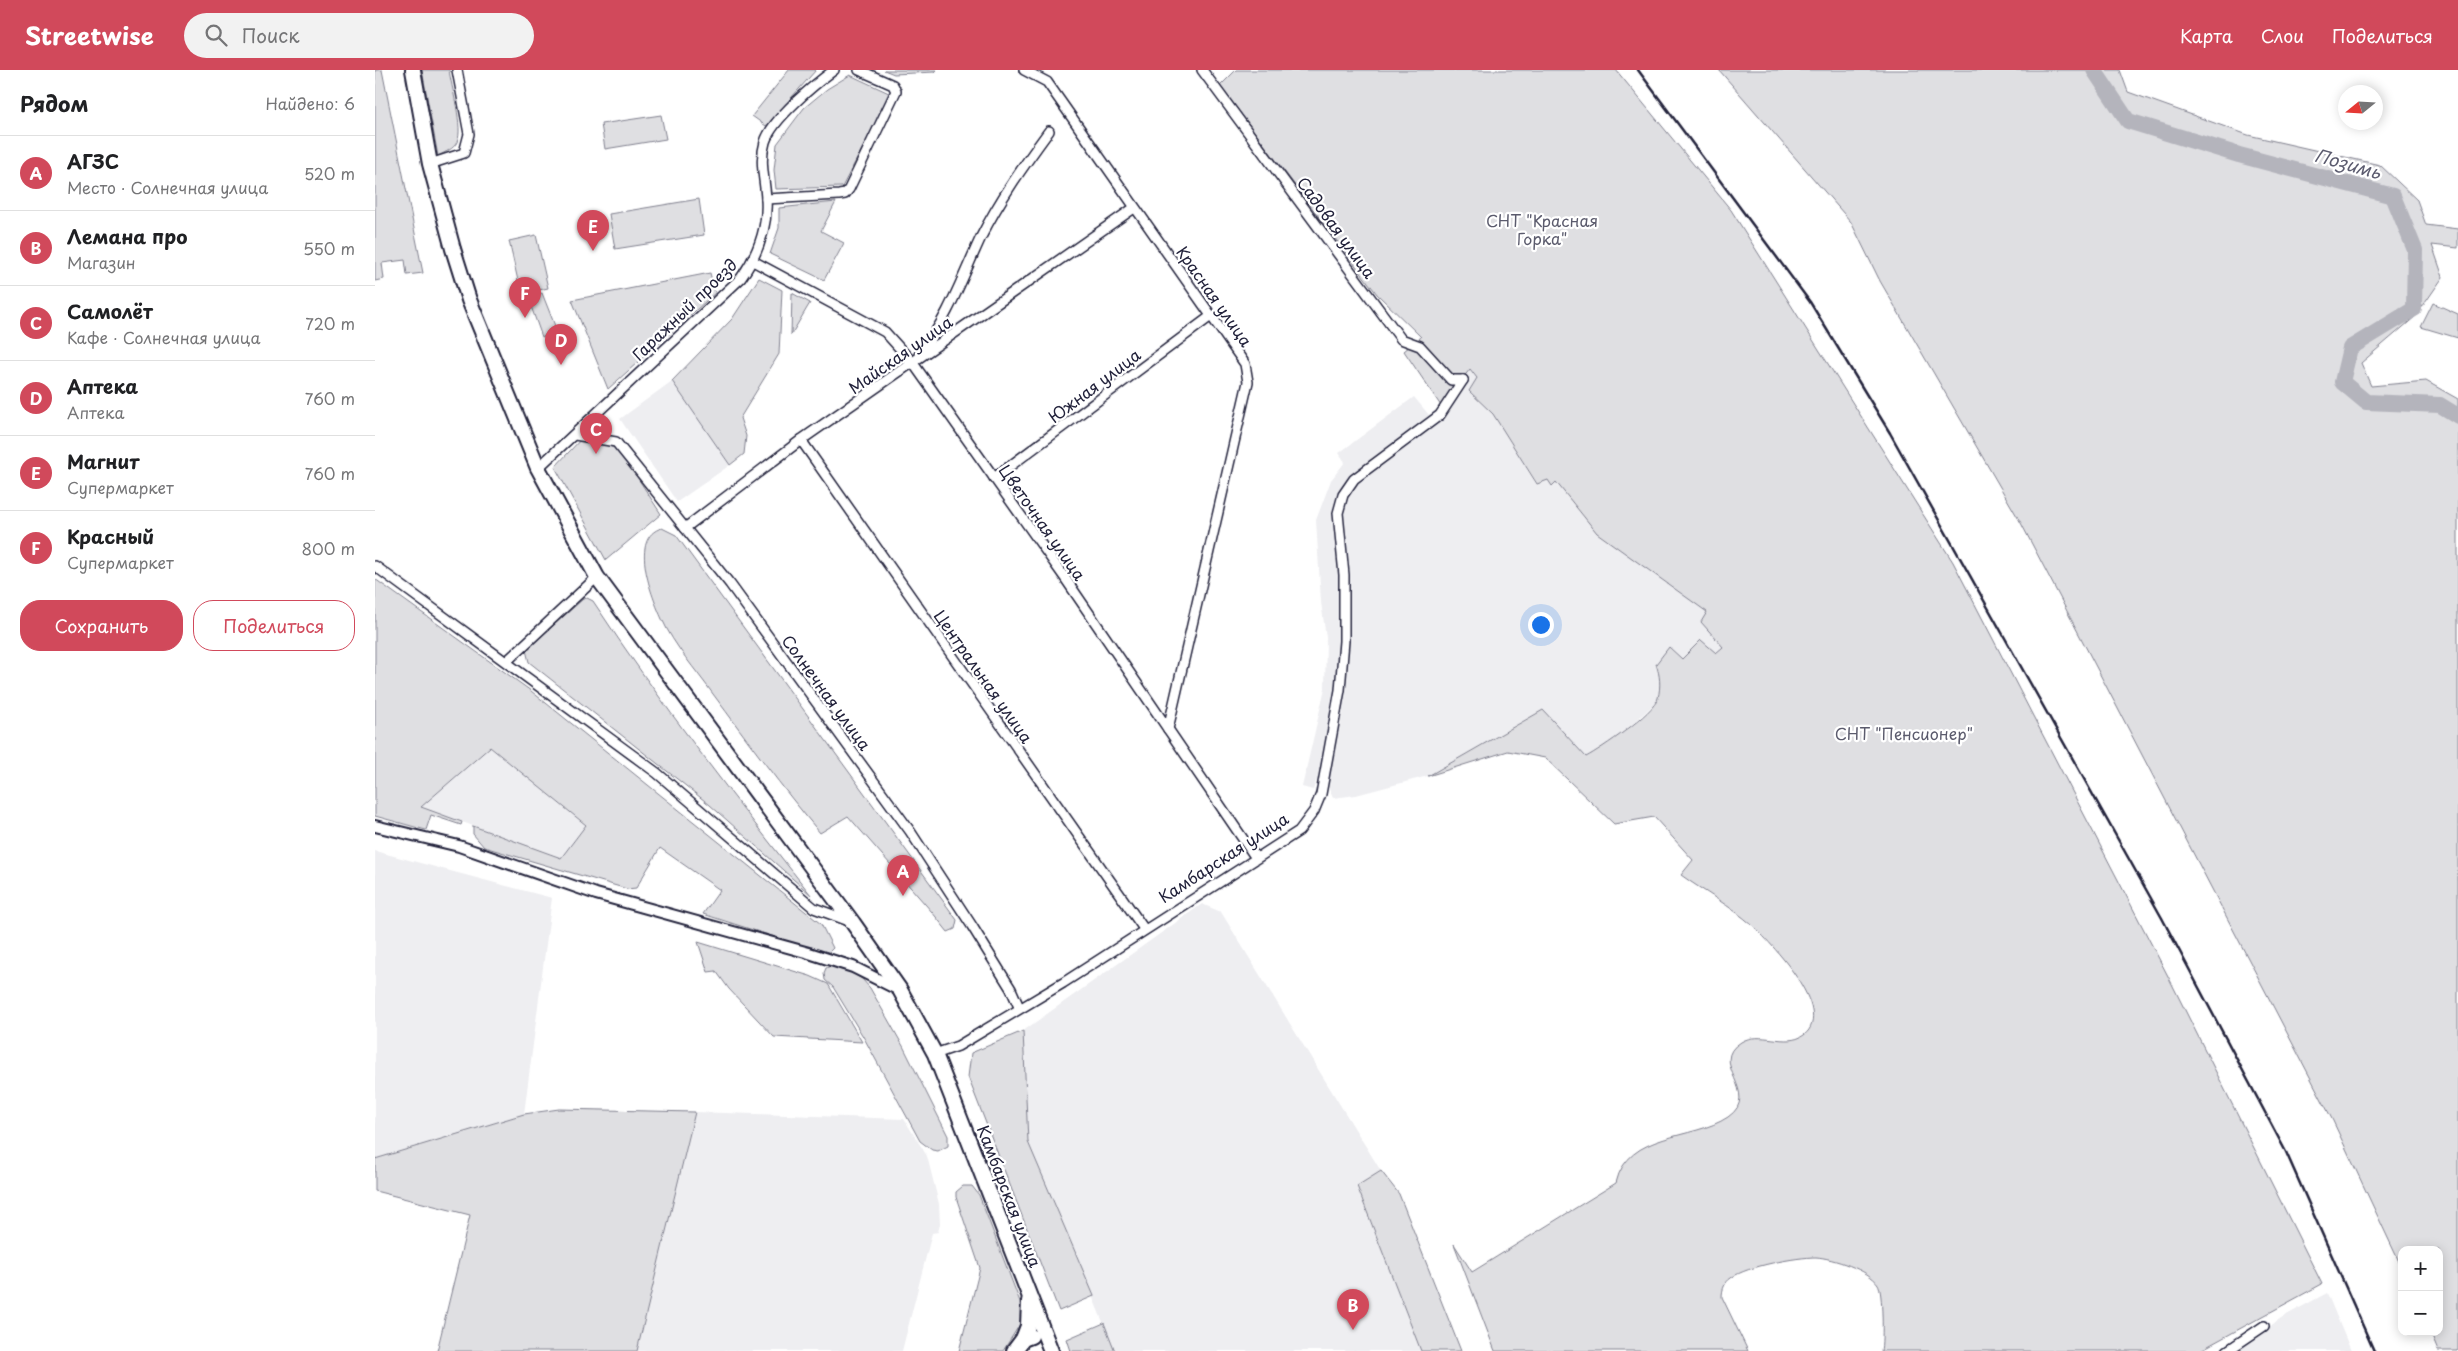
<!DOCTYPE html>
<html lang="ru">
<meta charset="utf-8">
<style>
body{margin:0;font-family:"Playpen Sans",sans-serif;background:#f2f2f2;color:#202124}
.controls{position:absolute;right:15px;bottom:15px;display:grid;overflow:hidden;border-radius:10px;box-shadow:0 2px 12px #0003}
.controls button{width:45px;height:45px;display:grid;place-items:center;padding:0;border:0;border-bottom:1px solid #e0e0e0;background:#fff;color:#202124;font:25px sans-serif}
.compass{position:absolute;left:1963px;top:15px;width:45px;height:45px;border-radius:50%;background:#fff;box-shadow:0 2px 12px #0003;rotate:252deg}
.you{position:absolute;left:1165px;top:554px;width:18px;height:18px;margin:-12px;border:4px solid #fff;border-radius:50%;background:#1a73e8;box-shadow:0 0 0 8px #1a73e833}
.badge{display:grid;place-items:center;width:32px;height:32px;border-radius:50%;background:#d1495b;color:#fff;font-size:16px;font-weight:700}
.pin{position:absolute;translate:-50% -41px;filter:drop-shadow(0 1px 2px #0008)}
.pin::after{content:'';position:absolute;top:26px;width:18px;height:15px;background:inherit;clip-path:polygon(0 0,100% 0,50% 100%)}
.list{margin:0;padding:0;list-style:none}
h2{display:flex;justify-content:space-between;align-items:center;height:65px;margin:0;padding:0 20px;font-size:21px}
h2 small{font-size:16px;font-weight:400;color:#757577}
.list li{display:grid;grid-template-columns:32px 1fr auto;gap:15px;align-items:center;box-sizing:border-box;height:75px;padding:0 20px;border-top:1px solid #e0e0e0}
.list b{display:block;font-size:19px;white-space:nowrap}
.list p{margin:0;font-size:16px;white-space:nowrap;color:#757577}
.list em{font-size:16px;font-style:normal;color:#757577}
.actions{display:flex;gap:10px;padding:15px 20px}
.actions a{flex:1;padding:11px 0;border:1px solid #d1495b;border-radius:20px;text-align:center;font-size:18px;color:#d1495b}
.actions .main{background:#d1495b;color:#fff}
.icon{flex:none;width:28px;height:28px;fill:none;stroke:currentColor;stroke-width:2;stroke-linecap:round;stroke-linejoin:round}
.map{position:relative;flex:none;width:2083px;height:1281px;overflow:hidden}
header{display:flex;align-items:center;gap:30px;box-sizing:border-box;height:70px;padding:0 25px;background:#d1495b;color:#fff}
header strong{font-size:24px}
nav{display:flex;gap:28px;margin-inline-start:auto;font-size:18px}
.search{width:350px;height:45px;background:#f2f2f2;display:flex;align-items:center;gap:12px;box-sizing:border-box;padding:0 18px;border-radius:28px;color:#757577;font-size:19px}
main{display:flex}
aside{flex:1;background:#fff}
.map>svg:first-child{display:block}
.built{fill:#eeeef1}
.green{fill:#dfdfe2;stroke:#80808e}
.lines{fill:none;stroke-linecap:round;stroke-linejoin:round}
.river{stroke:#b4b4bc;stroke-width:16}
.minor-casing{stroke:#22223b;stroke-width:12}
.tertiary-casing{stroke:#22223b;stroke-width:14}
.primary-casing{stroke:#22223b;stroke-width:18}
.minor{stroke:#fff;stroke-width:9}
.tertiary{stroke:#fff;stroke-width:10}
.primary{stroke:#fff;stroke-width:14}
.rail{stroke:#22223b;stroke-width:2.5}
.labels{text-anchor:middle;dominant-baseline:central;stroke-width:4.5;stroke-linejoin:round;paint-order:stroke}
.park-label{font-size:16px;fill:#5b5b6d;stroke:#fff}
.street-label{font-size:16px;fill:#22223b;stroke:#fff}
.water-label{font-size:18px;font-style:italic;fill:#5c5c6f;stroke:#fff}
</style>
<header>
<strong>Streetwise</strong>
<div class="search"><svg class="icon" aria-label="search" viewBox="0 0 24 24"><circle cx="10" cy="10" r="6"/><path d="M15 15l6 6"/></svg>Поиск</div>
<nav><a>Карта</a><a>Слои</a><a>Поделиться</a></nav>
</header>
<main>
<aside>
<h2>Рядом<small>Найдено: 6</small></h2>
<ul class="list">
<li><span class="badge">A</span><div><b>АГЗС</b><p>Место · Солнечная улица</p></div><em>520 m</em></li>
<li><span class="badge">B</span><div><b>Лемана про</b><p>Магазин</p></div><em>550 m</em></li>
<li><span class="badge">C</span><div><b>Самолёт</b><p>Кафе · Солнечная улица</p></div><em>720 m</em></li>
<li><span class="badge">D</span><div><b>Аптека</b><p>Аптека</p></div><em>760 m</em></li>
<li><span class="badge">E</span><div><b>Магнит</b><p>Супермаркет</p></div><em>760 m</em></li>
<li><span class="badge">F</span><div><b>Красный</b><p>Супермаркет</p></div><em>800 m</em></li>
</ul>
<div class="actions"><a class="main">Сохранить</a><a>Поделиться</a></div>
</aside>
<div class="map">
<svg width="2083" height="1281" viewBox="0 0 2083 1281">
<rect width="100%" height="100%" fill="#fff"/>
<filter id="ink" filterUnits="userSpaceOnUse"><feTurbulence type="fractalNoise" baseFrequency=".02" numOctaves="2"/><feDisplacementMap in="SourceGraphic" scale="10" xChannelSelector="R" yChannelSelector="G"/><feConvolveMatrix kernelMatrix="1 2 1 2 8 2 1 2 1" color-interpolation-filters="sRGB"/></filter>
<g filter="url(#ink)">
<g class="built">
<path d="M1094,299L1102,308L1094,321L1118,344L1161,414L1169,409L1181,412L1222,463L1333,542L1326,552L1348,577L1341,583L1307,589L1294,577L1281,594L1286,609L1283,630L1241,670L1211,687L1168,640L1053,706L981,725L958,728L945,700L938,720L927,717L950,618L951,567L946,532L941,450L956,410L970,392L964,383L1039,327L1054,345L1066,336Z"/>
<path d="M297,311L355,395L302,432L245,349Z"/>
<path d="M115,677L211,755L186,788L46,737Z"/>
<path d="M0,781L177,828L149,1044L0,1089Z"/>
<path d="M827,834L846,842L1006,1101L982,1117L1046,1281H740L653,1072L648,961Z"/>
<path d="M320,1042L529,1049L552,1086L564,1134L565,1154L563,1162L557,1163L527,1281H262Z"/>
<path d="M1952,1223L1976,1281H1862L1906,1248Z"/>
</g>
<g class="green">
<path d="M0,0H7L48,203L32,205L30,190L7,193L9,209L0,211Z"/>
<path d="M47,0H74C76,15 89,59 82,72C79,79 70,82 63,86Z"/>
<path d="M414,0H441L391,56L377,46Z"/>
<path d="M509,0H562L560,2L519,4Z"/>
<path d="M861,0H1241L1356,140L1578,492L1794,908L1947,1214L1824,1281H1506C1508,1271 1508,1221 1503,1214C1494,1200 1457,1188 1441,1187C1422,1187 1372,1196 1356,1208C1350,1212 1347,1219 1347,1227L1373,1281H1120L1079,1174L1097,1202L1241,1113C1253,1061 1317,1071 1353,1047C1388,1023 1331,993 1366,972C1385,960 1411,978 1429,965C1461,941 1395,872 1377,855C1357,837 1328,821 1306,805L1318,790L1279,747L1239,754L1170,688L1133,681L1053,706L1168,640L1211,687C1226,679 1279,643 1283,628C1286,616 1285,605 1281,594L1294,577L1307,589L1326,570L1341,583L1348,577L1326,552L1332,542L1222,463L1181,412L1177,416L1173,410L1162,414L1118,344L1094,321L1102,308L1095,299L1066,336L1029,281L1046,267L1002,224L845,16Z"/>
<path d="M1344,0H1745L1753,22L1873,65L2005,95L2042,130L2051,155L2083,159V178L2057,175L2068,207L2041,246L1986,293L1996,316L2051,311L2083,329V1281H2063L2055,1262H2064V1180H2027V1198L1958,1051L1646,453L1505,211L1476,152Z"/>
<path d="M475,5L516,24L467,117L401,119L399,100L402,74L429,38L452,19Z"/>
<path d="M286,45L291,69L230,79L226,54Z"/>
<path d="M324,129L329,165L240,179L234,144Z"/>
<path d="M461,132L446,161L469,173L449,210L395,184L404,158V138Z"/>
<path d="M161,165L173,218L146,224L134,171Z"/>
<path d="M335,203L340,223L233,319L197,230Z"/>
<path d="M384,208L407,220L404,284L365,348L371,366L369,384L355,395L297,311L357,249Z"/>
<path d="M167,223L182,261L167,267L153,228Z"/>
<path d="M417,223L435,233L416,265Z"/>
<path d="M2058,233L2083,244V268L2046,257Z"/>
<path d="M207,368L244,379L286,444L231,490L180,397Z"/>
<path d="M287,458L301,465L582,850L580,859L573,862L557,842L473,746L445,763C407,718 373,671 338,624C321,600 299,576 287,549C277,527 253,467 287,458Z"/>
<path d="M0,509L156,621L446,854L458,878L453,883L447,882L328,844L345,820L285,778L261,818L252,819L109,777L98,764V756L186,788L211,755L115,677L46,737L87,752L86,755L56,745L51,760L0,746Z"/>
<path d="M212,528L218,531C285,633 360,729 436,825L335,735L154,592L151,580L208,529Z"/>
<path d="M323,872L435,906L453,914L487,972L399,967L354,919L341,901L333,902Z"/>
<path d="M458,895L467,897L487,909L495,918L528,976L573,1066V1076L563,1081L557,1080L545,1071L489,968L458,917L450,910L449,903L451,898Z"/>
<path d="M648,961L653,1072L719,1226L684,1241L593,1007L596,983Z"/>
<path d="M184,1039L320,1042L262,1281H62L95,1145L0,1121V1089L149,1044Z"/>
<path d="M1006,1101L1024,1124L1086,1281H1046L982,1116Z"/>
<path d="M588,1116H597L604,1125L645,1232L647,1251L628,1281H584L605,1198L581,1127V1122Z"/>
<path d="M729,1253L740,1281H696L692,1269Z"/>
</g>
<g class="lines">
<path class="river" d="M1719,0L1753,51L1864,85L2018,126L2040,180L2039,239L1975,278L1967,312L1991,332L2065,335L2083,346"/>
<defs>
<g id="minor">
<path d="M649,0L672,12L870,294L873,312L793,659"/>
<path d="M827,0L1026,269L1045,276L1076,310H1088"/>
<path d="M55,94L89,83L94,64L82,0"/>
<path d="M391,129L464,125L470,124L474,119L521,21L518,15L484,0"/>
<path d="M378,191L510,262L538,293L690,508L881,788"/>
<path d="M544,285C573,249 587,208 606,167C625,129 649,95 674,61"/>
<path d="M200,365L241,372L355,514L535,761L597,856L636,919L644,937"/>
<path d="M426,370L769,859"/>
<path d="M163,398L366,208C383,184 393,158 391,129C390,109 384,92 390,72C397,49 440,14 459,0"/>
<path d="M619,408L836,246"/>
<path d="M310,458L426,370L759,138"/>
<path d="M0,496L282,703L439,838L477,852"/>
<path d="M132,591L222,507"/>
<path d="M560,984L583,976L688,913L924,761L939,741L946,724L965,620L969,571V505L963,443L968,425L979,409L1065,345L1088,310"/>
<path d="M1852,1281L1889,1256"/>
</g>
<path id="tertiary" d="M0,756L84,776L221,824L434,883L478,897L524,920"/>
<g id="primary">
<path d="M38,0L55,94L78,179L94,230L163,398L222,507L478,853L525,920L560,984L676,1281"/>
<path d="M648,1269L653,1256L654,1231"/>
<path d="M639,1281L648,1269L656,1266"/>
</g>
</defs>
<use href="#minor" class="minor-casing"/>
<use href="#tertiary" class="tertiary-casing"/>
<use href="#primary" class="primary-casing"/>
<use href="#minor" class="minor"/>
<use href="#tertiary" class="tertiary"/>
<use href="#primary" class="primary"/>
<path class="rail" d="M1263,0L1435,232L1515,363L1787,848L1911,1082L1999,1281"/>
</g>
</g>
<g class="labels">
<g class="park-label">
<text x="1167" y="150">СНТ "Красная<tspan x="1167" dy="18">Горка"</tspan></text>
<text x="1529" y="663">СНТ "Пенсионер"</text>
</g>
<g class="street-label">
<text transform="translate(962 157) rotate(54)">Садовая улица</text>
<text transform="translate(840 226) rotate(55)">Красная улица</text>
<text transform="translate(309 239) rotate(-44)">Гаражный проезд</text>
<text transform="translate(525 284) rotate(-35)">Майская улица</text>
<text transform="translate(719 315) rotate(-37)">Южная улица</text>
<text transform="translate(668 452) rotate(55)">Цветочная улица</text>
<text transform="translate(609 606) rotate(55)">Центральная улица</text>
<text transform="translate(452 622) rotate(54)">Солнечная улица</text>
<text transform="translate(848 787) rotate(-33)">Камбарская улица</text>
<text transform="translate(635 1126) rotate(69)">Камбарская улица</text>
</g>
<g class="water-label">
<text transform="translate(1973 93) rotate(16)">Позимь</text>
</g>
</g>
</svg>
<div class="controls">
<button>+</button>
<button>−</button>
</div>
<svg class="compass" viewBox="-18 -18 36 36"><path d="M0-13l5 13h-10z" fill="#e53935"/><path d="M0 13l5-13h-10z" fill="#757577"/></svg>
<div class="you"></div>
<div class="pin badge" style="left:528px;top:826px">A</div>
<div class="pin badge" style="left:978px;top:1260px">B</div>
<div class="pin badge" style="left:221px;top:384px">C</div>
<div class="pin badge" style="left:186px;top:295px">D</div>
<div class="pin badge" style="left:218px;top:181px">E</div>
<div class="pin badge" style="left:150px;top:248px">F</div>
</div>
</main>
